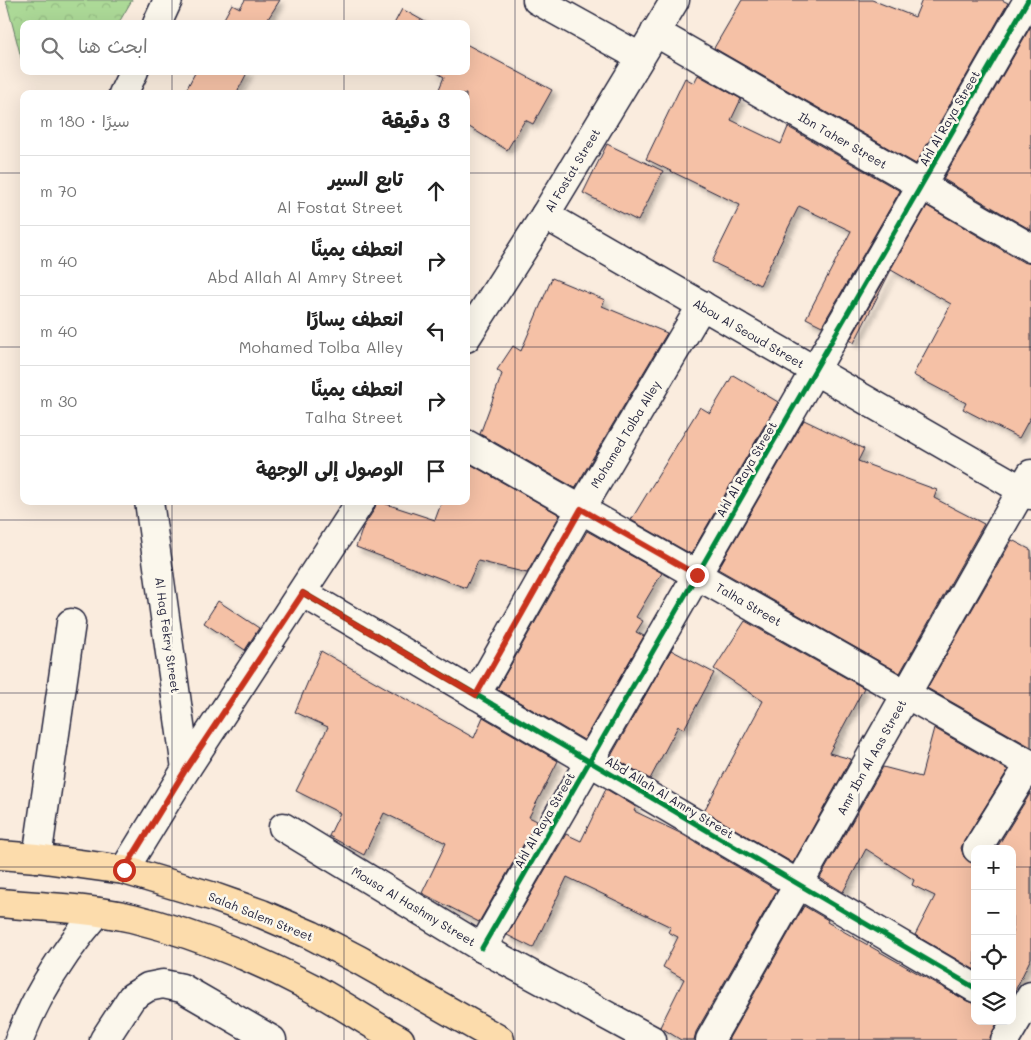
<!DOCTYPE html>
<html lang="ar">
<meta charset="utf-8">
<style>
body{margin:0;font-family:Mali,"Playpen Sans Arabic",sans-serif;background:#f6f6f6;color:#222;direction:rtl}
.controls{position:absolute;right:15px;bottom:15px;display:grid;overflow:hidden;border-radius:10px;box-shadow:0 5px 20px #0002}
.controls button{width:45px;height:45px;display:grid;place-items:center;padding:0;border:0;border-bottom:1px solid #e0e0e0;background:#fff;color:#222;font:25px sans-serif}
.stop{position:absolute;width:15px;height:15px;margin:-11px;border:4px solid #c8321e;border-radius:50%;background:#fff}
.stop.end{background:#c8321e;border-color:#fff;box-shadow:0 1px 5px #0008}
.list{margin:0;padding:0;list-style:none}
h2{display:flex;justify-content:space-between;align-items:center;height:65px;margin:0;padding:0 20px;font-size:21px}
h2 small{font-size:16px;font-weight:400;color:#767676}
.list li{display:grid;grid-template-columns:32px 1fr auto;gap:15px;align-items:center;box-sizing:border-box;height:70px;padding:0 20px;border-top:1px solid #e0e0e0}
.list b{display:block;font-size:19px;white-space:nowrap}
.list p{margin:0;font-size:16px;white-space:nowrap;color:#767676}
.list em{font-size:16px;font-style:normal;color:#767676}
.icon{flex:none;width:28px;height:28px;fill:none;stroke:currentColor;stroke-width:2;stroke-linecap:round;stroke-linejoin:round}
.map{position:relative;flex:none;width:1031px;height:1040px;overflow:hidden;direction:ltr}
.search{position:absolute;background:#fff;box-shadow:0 5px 20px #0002;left:20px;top:20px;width:450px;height:55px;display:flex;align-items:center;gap:12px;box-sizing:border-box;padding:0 18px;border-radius:10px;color:#767676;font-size:19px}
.panel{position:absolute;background:#fff;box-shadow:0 5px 20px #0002;left:20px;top:90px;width:450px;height:415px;border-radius:10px;direction:rtl}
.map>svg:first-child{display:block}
.park{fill:url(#park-crowns);stroke:#677e69}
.building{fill:#f5c1a6;stroke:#22223b;filter:url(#shadow)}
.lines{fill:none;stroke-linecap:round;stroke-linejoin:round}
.minor-casing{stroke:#22223b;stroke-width:31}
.highway-casing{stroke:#22223b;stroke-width:31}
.minor{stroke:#fbf7ec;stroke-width:28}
.highway{stroke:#fcdcac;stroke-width:28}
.cycleway-casing{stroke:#fbf7ec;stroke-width:8}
.cycleway{stroke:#00873e;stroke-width:5}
.route{stroke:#c8321e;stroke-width:6}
.grid{fill:none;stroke:#22223b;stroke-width:1;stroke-opacity:0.55}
.labels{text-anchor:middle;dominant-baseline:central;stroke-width:5;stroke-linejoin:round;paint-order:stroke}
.street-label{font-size:12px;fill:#22223b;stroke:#fbf7ec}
</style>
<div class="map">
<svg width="1031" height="1040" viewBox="0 0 1031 1040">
<defs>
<pattern id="park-crowns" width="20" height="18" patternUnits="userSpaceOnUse" patternTransform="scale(1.25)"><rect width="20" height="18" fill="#acd997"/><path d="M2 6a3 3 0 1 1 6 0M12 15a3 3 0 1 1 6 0" fill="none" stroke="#94ba83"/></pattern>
<filter id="shadow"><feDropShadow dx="4.5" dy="4.5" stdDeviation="2.5" flood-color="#0004"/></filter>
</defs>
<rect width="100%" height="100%" fill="#faecde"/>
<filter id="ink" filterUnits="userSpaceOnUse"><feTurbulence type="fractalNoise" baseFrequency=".02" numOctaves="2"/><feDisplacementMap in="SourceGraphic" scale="10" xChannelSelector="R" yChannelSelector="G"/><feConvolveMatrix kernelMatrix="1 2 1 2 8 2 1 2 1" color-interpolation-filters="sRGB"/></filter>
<g filter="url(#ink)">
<path class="park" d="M6,0H132L118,24H24L23,65Z"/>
<g class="building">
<path d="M245,0H280L266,22L269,24H221L232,4L240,8Z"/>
<path d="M742,0H872L915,17L922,0H1002L1008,3L916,164L714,48Z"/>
<path d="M402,9L429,24H394Z"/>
<path d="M1031,26V230L943,179Z"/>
<path d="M466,44L552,90L533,124L525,120L507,150L466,125V94H437L444,77L434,71H466Z"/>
<path d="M196,71H248L236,94H184Z"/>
<path d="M698,75L741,99L731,120L781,144L788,127L900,191L822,326L806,318L851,231L799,206L760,285L712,262L740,205L646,159L685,78L694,83Z"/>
<path d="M607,144L663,171L638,221L583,193Z"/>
<path d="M927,206L1023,262L1031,264V416L1019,438L963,409L966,403L913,375L951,304L891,270L854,343L850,340Z"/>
<path d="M552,278L605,300L602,306L667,333L575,488L480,434L502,374L497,370L513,346L521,351Z"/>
<path d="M733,375L778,402L691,554L631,520L700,407L710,413Z"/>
<path d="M804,420L864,449L858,461L937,490L934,498L984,524L900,673L718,569Z"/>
<path d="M470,464L560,515L527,573L478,561L466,588L356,547L363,527L374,510L377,501L435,520L442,501H466V473Z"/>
<path d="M587,531L662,573L636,617L643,621L636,632L644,636L584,740L497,689Z"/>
<path d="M1012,540L1031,550V747L927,688Z"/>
<path d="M218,601L259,628L245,650L204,623Z"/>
<path d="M745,621L864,688L829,753L851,759L793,863L704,811L763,701L714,669Z"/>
<path d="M671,650L714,673L684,729L678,726L650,779L611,756Z"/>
<path d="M321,651L474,738L483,717L558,761L529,817L537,821L479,922L422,893L446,843L384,813L364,855L329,836L340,813L296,791L328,727L295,712Z"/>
<path d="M934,728L1008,770L964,841L961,848L964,857L975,864V970L915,935L935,896L912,885L914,880L866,849L843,892L820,878L883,767L921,777Z"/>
<path d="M606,789L636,807L634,811L680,833L777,890L696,1032L694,1040H681L660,1027L684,979L663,967L678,937L668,932L671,927L567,877L533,948L507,935L566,834L581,841Z"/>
<path d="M1031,792V958L1012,997V849H996Z"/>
<path d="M804,906L828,920L827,922L967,1001L975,1004V1021H998L989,1040H728Z"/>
</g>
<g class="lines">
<defs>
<g id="minor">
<path d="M537,0L640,57"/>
<path d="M157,24L168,0"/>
<path d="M655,32L1031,248"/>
<path d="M123,94L134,71"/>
<path d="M545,215L1031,495"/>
<path d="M466,338L545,215L675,0"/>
<path d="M466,444L1031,765"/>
<path d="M149,501L186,769"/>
<path d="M303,593L975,988"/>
<path d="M476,695L581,509L702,305"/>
<path d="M283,827L482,948L652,1040"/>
<path d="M977,849L1030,764"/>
<path d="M37,858L71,623"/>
<path d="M124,870L186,769L361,501"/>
<path d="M482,948L1028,0"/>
<path d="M19,1040C37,993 65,950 98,912"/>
<path d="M104,1040L132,997L148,987L163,984L182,988L272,1040"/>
<path d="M710,1040L1031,474"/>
<path d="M1005,1040L1031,996"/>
</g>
<g id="highway">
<path d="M0,855L37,858L124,870L211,896L262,914L311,935L359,960L500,1040"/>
<path d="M0,903C43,907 89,908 132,918C192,933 257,959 312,988C342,1004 370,1024 400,1040"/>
</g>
</defs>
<use href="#minor" class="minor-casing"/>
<use href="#highway" class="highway-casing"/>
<use href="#minor" class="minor"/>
<use href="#highway" class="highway"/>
<defs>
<g id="cycleway">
<path d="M303,593L975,988"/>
<path d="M482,948L1028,0"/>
</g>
</defs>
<use href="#cycleway" class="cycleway-casing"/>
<use href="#cycleway" class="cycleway"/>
</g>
</g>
<g class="lines" filter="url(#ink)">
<path class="route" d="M124,870L186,769L303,593L476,695L581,509L697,575"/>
</g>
<path class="grid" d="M172,0V24M344,0V24M515,0V1040M687,0V1040M859,0V1040M172,71V94M344,71V94M0,173H24M466,173H1031M0,347H24M466,347H1031M172,501V1040M344,501V1040M0,520H1031M0,693H1031M0,867H975M1012,867H1031"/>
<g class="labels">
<g class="street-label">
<text transform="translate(949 118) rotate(-60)">Ahl Al Raya Street</text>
<text transform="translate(843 140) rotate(30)">Ibn Taher Street</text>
<text transform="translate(572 170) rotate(-59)">Al Fostat Street</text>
<text transform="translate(749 333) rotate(30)">Abou Al Seoud Street</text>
<text transform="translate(625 434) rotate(-59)">Mohamed Tolba Alley</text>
<text transform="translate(746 469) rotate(-60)">Ahl Al Raya Street</text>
<text transform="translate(749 604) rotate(30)">Talha Street</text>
<text transform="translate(168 635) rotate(82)">Al Hag Fekry Street</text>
<text transform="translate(871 757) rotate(-61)">Amr Ibn Al Aas Street</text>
<text transform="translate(670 797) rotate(31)">Abd Allah Al Amry Street</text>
<text transform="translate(544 820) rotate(-60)">Ahl Al Raya Street</text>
<text transform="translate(414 906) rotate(31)">Mousa Al Hashmy Street</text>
<text transform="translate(261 916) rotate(22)">Salah Salem Street</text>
</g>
</g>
</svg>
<div class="controls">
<button>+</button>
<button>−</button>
<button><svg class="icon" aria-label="locate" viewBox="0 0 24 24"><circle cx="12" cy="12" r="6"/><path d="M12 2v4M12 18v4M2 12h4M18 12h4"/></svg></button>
<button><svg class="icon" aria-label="layers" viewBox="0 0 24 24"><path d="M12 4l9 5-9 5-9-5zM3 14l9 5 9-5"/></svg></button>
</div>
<div class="stop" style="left:124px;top:870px"></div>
<div class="stop end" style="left:697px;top:575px"></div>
<div class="search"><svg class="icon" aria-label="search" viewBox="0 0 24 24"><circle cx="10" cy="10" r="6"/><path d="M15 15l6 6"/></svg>ابحث هنا</div>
<section class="panel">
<h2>3 دقيقة<small>سيرًا · 180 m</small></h2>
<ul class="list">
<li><svg class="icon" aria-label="ahead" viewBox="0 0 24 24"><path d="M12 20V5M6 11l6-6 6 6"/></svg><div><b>تابع السير</b><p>Al Fostat Street</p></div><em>70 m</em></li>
<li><svg class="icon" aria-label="right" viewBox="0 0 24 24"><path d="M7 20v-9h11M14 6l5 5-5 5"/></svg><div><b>انعطف يمينًا</b><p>Abd Allah Al Amry Street</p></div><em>40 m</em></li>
<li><svg class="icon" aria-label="left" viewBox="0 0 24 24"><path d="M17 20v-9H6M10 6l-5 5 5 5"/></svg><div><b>انعطف يسارًا</b><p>Mohamed Tolba Alley</p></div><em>40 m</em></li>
<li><svg class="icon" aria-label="right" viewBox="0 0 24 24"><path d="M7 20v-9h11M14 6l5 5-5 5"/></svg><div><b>انعطف يمينًا</b><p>Talha Street</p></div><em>30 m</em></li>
<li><svg class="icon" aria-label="arrive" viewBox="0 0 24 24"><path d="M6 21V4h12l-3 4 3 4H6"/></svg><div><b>الوصول إلى الوجهة</b></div></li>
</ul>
</section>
</div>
